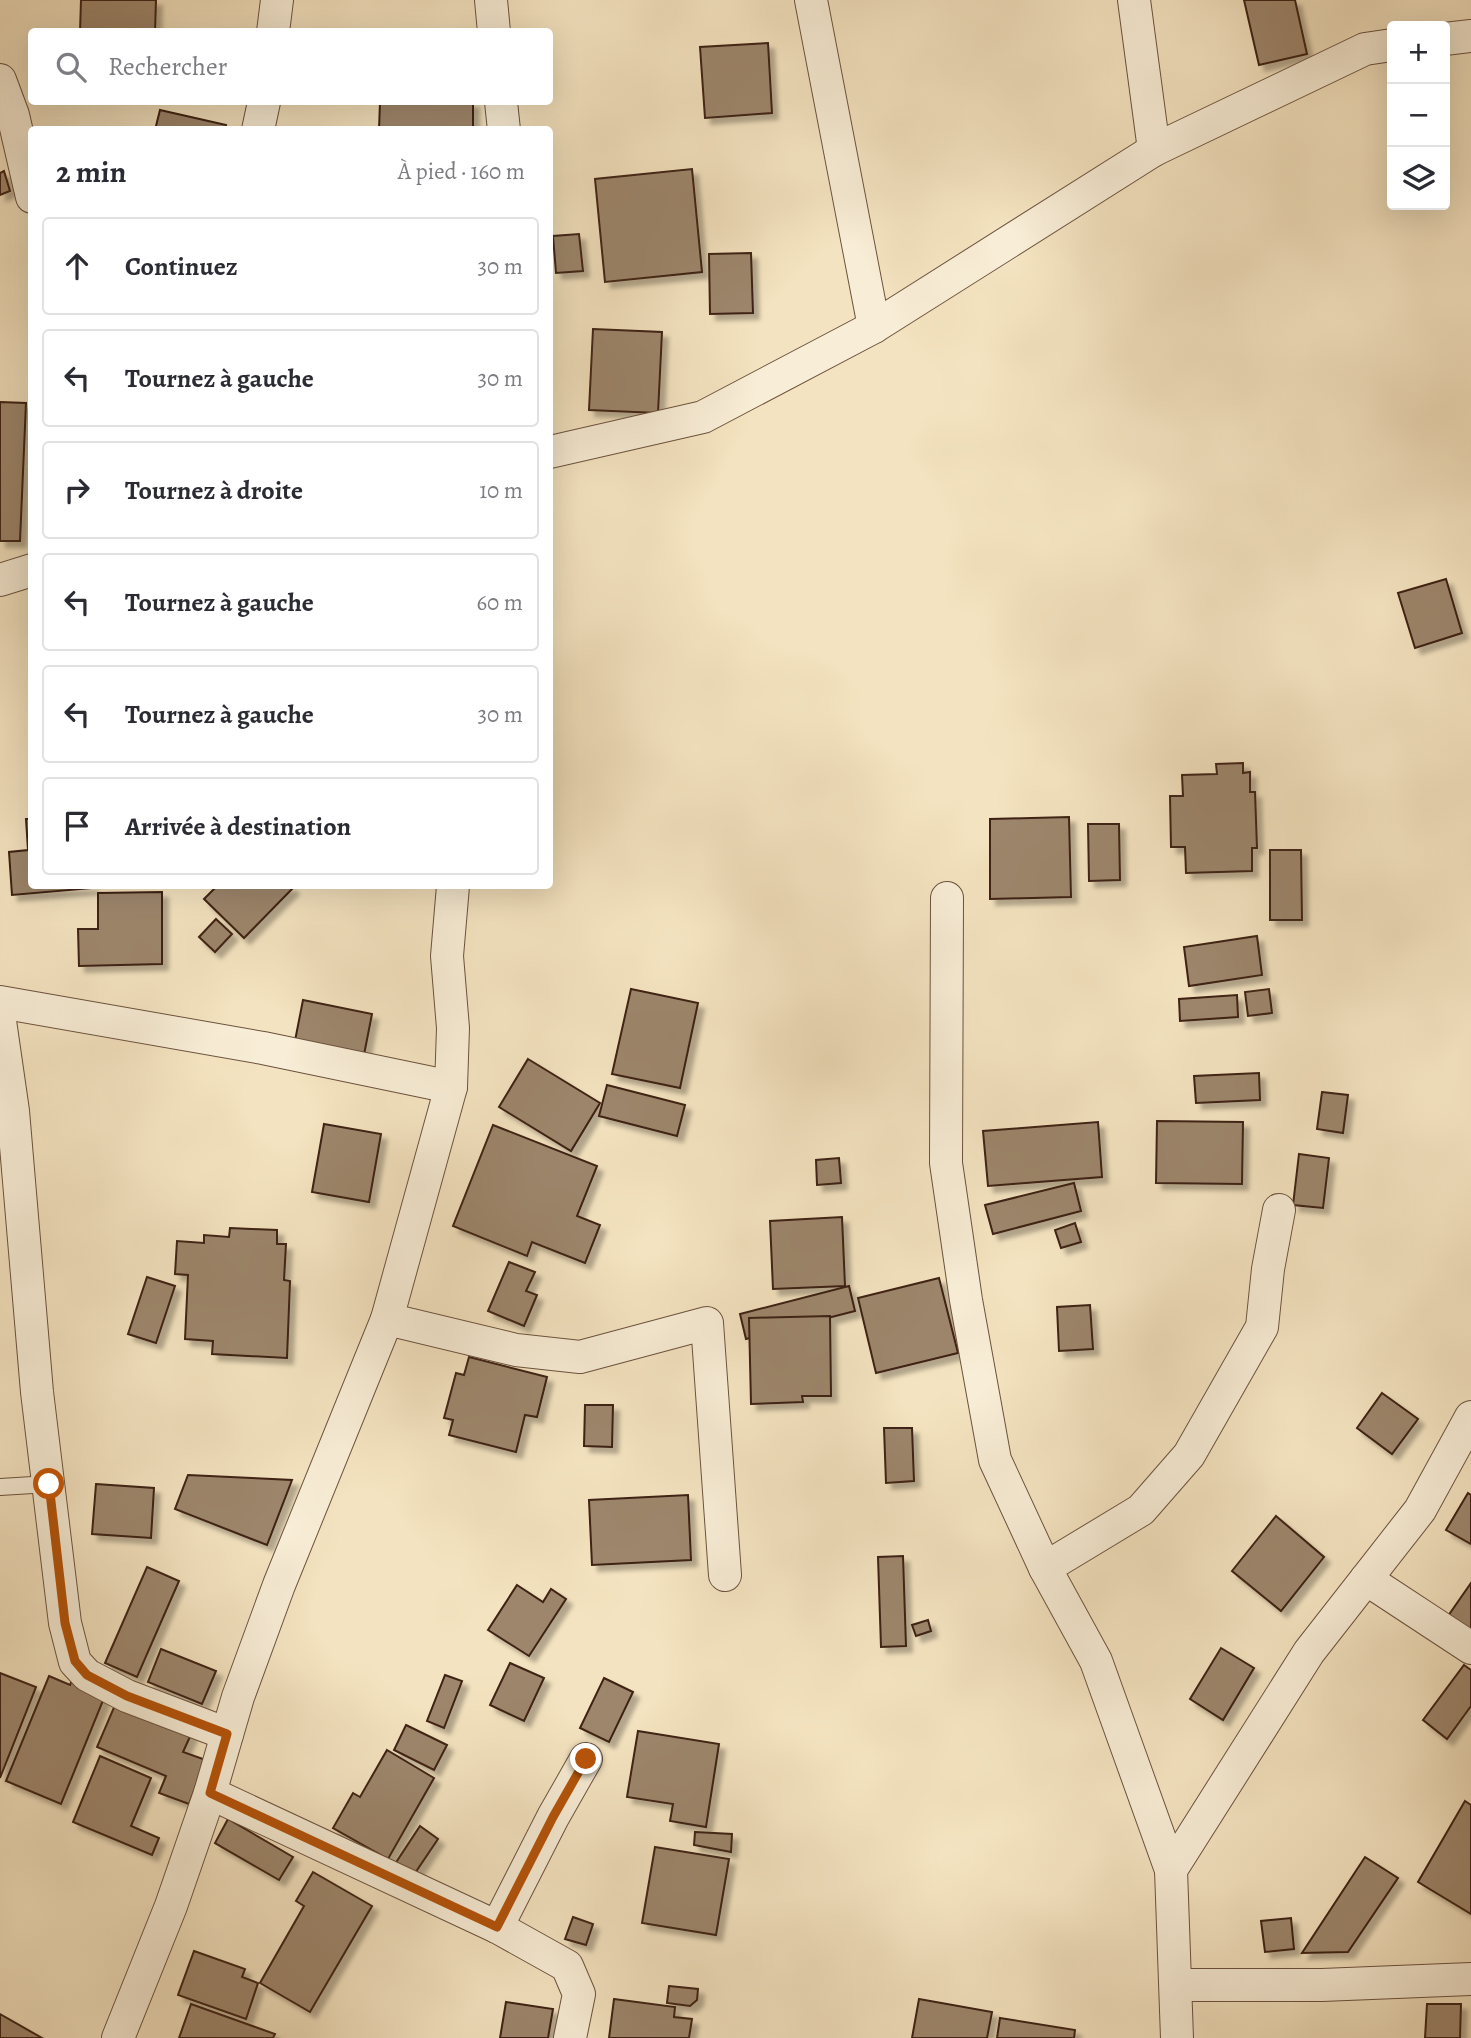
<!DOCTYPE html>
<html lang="fr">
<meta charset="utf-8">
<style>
body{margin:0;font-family:Alegreya,serif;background:#f7f7f7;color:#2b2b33}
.controls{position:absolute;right:21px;top:21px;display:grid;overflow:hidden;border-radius:7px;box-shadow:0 7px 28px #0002}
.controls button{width:63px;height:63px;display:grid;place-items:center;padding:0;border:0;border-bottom:2px solid #e1e1e2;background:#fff;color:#2b2b33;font:35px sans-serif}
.stop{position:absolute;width:21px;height:21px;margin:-16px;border:5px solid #b45309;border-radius:50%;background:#fff}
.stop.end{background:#b45309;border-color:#fff;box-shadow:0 2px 7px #0008}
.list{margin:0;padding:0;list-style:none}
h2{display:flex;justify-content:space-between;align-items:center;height:91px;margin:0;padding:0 28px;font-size:30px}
h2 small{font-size:23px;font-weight:400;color:#7c7c81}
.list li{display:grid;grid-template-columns:46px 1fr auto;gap:21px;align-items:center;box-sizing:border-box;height:98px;margin:0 14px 14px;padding:0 14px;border:2px solid #e1e1e2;border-radius:7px}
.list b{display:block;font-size:26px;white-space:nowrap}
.list em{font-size:23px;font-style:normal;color:#7c7c81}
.icon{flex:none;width:38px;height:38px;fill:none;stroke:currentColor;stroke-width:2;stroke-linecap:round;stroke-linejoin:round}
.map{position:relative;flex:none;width:1471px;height:2038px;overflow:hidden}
.search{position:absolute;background:#fff;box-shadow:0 7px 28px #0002;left:28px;top:28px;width:525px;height:77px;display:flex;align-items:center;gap:18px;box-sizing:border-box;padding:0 24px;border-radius:7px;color:#7c7c81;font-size:26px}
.panel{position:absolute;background:#fff;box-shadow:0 7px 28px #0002;left:28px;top:126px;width:525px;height:763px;border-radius:7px}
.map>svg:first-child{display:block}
.building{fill:#9d866c;stroke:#3e2112;stroke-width:2;filter:url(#shadow)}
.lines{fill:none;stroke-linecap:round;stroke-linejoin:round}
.lane-casing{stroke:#6c523e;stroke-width:18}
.street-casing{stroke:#6c523e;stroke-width:34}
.lane{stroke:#f8edd6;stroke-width:16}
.street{stroke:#f8edd6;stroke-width:32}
.route{stroke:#b45309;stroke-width:9}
</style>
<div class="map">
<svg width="1471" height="2038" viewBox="0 0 1471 2038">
<defs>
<filter id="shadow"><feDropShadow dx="6" dy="6" stdDeviation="2" flood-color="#0004"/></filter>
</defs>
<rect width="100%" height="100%" fill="#f4e3c0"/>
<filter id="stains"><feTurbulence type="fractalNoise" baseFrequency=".00286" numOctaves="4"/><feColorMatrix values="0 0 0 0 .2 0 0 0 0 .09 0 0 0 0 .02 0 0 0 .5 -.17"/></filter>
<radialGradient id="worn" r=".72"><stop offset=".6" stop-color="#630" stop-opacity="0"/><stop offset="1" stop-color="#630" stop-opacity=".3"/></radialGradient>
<g class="building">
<path d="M81,0H156L155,32H80Z"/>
<path d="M1244,0H1295L1307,54L1259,65Z"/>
<path d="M768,43L772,113L705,118L700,47Z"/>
<path d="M380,102H473V130H379Z"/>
<path d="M160,110L226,125L225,130H155Z"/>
<path d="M692,169L702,272L605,282L595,179Z"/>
<path d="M4,171L10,191L0,195V173Z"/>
<path d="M579,234L583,271L556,273L553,236Z"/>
<path d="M751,253L753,313L710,314L709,254Z"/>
<path d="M593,329L662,332L658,413L589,410Z"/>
<path d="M0,402L26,403L20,541H0Z"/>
<path d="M1446,579L1462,633L1415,648L1398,593Z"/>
<path d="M1243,763V773L1250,772V792H1255L1257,848H1252V871L1186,873L1185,847H1171L1170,796H1183L1182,775L1217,774L1216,764Z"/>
<path d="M1069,817L1071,897L990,899V819Z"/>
<path d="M26,819H32V886H92L93,888L12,895L9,852L28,850Z"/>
<path d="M1088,824H1119L1120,880L1089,881Z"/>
<path d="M1270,850H1301L1302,920H1270Z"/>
<path d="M217,886H291L293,888L244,938L204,899Z"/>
<path d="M162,892V964L79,966L78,929H98V893Z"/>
<path d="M216,919L232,934L215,952L199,937Z"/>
<path d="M1257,936L1262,975L1189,986L1184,947Z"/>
<path d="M631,989L698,1003L680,1088L612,1074Z"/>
<path d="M1269,989L1272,1013L1248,1016L1245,992Z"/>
<path d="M1237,995L1238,1017L1180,1021L1179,999Z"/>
<path d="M303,1000L372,1014L361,1070L292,1056Z"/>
<path d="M528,1059L600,1103L571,1151L499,1107Z"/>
<path d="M1259,1073L1260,1100L1196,1103L1194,1076Z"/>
<path d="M607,1085L685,1105L677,1136L599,1116Z"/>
<path d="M1322,1092L1348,1095L1343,1133L1317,1129Z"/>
<path d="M1157,1121L1243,1122L1242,1184L1156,1183Z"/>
<path d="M1098,1122L1102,1177L988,1186L983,1131Z"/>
<path d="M324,1124L381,1134L369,1202L312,1192Z"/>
<path d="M493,1125L597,1166L577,1216L600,1225L585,1263L532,1242L527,1256L453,1226Z"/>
<path d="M1299,1154L1329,1158L1323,1208L1293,1205Z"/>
<path d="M839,1158L841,1183L817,1185L816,1160Z"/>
<path d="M1074,1183L1081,1211L993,1234L985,1205Z"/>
<path d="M842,1217L845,1286L773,1289L770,1221Z"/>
<path d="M1075,1223L1081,1242L1061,1248L1055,1230Z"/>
<path d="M230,1228L277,1230V1244H286L284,1280L290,1281L287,1358L212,1354L213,1341L185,1339L188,1275L175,1274L177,1241L204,1243V1235L229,1237Z"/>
<path d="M509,1262L535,1272L526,1291L537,1295L524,1326L488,1311Z"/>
<path d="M147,1277L175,1286L156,1343L128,1334Z"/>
<path d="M939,1278L958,1353L876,1373L858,1298Z"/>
<path d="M849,1286L855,1311L746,1339L740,1314Z"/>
<path d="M1090,1305L1093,1349L1059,1351L1057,1307Z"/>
<path d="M830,1316L831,1396H802L803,1402L751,1404L749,1318Z"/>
<path d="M469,1357L547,1377L537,1417L525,1415L516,1452L449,1435L453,1420L444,1418L456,1373L464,1375Z"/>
<path d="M1382,1393L1418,1419L1392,1454L1357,1428Z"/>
<path d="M585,1405H613L612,1447L584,1446Z"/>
<path d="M884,1428H912L914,1481L886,1483Z"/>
<path d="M188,1475L292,1480L267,1545L175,1509Z"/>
<path d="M96,1484L154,1488L151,1538L92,1534Z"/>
<path d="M1468,1493L1471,1495V1544L1446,1530Z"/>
<path d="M688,1495L691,1560L592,1565L589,1500Z"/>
<path d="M1276,1516L1324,1557L1281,1611L1232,1571Z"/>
<path d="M903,1556L906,1646L881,1647L878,1557Z"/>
<path d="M147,1567L179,1581L137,1677L105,1663Z"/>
<path d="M1471,1583V1633L1448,1616Z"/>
<path d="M517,1585L543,1602L551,1589L566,1599L529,1656L488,1630Z"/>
<path d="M928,1620L931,1631L916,1636L912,1625Z"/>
<path d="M1221,1648L1254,1668L1223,1720L1190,1699Z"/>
<path d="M161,1649L216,1671L202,1704L148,1682Z"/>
<path d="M510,1663L544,1678L524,1721L490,1705Z"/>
<path d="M1464,1665L1471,1670V1706L1447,1739L1423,1720Z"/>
<path d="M0,1673L36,1687L0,1778Z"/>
<path d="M445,1675L462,1681L444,1728L427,1721Z"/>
<path d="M49,1676L70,1685L72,1680L106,1693L61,1804L6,1781Z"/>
<path d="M604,1678L633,1692L609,1742L580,1728Z"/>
<path d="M118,1698L193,1730L183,1752L206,1760L189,1804L159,1793L166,1776L97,1747Z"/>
<path d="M406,1725L447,1745L434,1770L394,1750Z"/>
<path d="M638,1731L719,1744L706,1827L670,1821L673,1804L627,1797Z"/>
<path d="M387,1750L434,1778L388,1859L333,1828L353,1793L360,1797Z"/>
<path d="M100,1756L151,1778L131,1826L159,1838L152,1855L73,1822Z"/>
<path d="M1465,1801L1471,1805V1914L1418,1882Z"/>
<path d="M228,1819L293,1857L279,1880L215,1843Z"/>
<path d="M420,1826L438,1839L411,1879L393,1867Z"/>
<path d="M695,1832L732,1834L731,1852L694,1845Z"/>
<path d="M655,1847L729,1859L716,1935L642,1923Z"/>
<path d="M1365,1857L1398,1878L1348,1952L1302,1953Z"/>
<path d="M313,1872L372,1906L310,2012L260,1983L304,1906L296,1901Z"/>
<path d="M573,1917L593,1924L586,1945L565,1939Z"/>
<path d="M1291,1918L1294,1949L1265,1952L1261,1921Z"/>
<path d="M194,1951L245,1969L242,1977L258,1983L246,2019L178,1995Z"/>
<path d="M669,1986L698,1989L697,2000L690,2006L667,2003Z"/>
<path d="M614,1999L675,2007L674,2017L692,2019L689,2038H609Z"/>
<path d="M919,1999L992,2012L987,2038H912Z"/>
<path d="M506,2002L553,2009L548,2038H500Z"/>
<path d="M191,2004L275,2034L273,2038H179Z"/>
<path d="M1427,2004H1461L1460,2038H1425Z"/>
<path d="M0,2014L42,2038H0Z"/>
<path d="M1000,2018L1075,2030L1074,2038H997Z"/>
</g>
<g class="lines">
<defs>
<path id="lane" d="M0,1487L49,1484"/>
<g id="street">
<path d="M491,0L494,32"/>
<path d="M811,0L874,327"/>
<path d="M1134,0L1154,150"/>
<path d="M273,32L277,0"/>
<path d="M1445,39L1471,36"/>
<path d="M0,80L13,115L32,197"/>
<path d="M501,102L504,130"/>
<path d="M258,130L264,102"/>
<path d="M550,452L703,417L874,327L1154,150L1365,49L1392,45"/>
<path d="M0,580L32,570"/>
<path d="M947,898L946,1163L966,1300L995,1460L1045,1568"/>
<path d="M0,1002L263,1048L451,1087"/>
<path d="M0,1021L13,1111L37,1392L65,1623L75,1662L87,1675L127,1696L227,1734"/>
<path d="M387,1319L516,1350L580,1357L707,1323L725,1575"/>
<path d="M1366,1579L1471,1648"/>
<path d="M210,1793L497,1927"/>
<path d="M1171,1870L1096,1661L1045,1568L1141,1510L1189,1455L1262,1327L1268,1269L1279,1210"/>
<path d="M1176,1985H1322L1471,1979"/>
<path d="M118,2038L171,1906L210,1793L238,1697L279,1585L387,1319L451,1087L453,1028L447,956L453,886"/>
<path d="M570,2038L579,1994L567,1966L497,1927L553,1817L586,1759"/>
<path d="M1177,2038L1171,1870L1309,1652L1420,1510L1471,1417"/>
</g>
</defs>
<use href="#lane" class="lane-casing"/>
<use href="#street" class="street-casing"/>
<use href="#lane" class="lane"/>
<use href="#street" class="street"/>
</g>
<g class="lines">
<path class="route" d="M49,1484L65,1623L75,1661L87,1675L127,1696L227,1734L210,1793L497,1927L553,1817L586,1759"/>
</g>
<rect width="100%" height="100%" filter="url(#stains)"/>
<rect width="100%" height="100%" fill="url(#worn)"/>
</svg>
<div class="controls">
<button>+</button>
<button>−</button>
<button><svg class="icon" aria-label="layers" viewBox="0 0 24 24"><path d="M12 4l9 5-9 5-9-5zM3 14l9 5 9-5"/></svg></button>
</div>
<div class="stop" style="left:49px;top:1484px"></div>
<div class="stop end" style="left:586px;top:1759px"></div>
<div class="search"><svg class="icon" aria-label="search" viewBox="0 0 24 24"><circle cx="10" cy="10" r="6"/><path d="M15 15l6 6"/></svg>Rechercher</div>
<section class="panel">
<h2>2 min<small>À pied · 160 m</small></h2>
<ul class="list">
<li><svg class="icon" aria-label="ahead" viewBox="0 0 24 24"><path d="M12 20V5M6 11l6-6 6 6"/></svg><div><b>Continuez</b></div><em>30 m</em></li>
<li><svg class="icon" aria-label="left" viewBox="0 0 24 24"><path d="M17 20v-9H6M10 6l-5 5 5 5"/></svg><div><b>Tournez à gauche</b></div><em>30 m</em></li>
<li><svg class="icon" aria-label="right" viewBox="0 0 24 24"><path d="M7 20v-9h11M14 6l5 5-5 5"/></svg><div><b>Tournez à droite</b></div><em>10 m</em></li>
<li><svg class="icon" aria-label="left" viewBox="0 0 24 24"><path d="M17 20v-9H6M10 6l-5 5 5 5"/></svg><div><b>Tournez à gauche</b></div><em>60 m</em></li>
<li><svg class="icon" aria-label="left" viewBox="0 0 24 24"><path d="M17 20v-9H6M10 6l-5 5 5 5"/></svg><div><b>Tournez à gauche</b></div><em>30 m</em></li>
<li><svg class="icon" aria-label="arrive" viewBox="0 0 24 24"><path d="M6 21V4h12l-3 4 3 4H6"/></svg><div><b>Arrivée à destination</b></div></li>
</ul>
</section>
</div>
